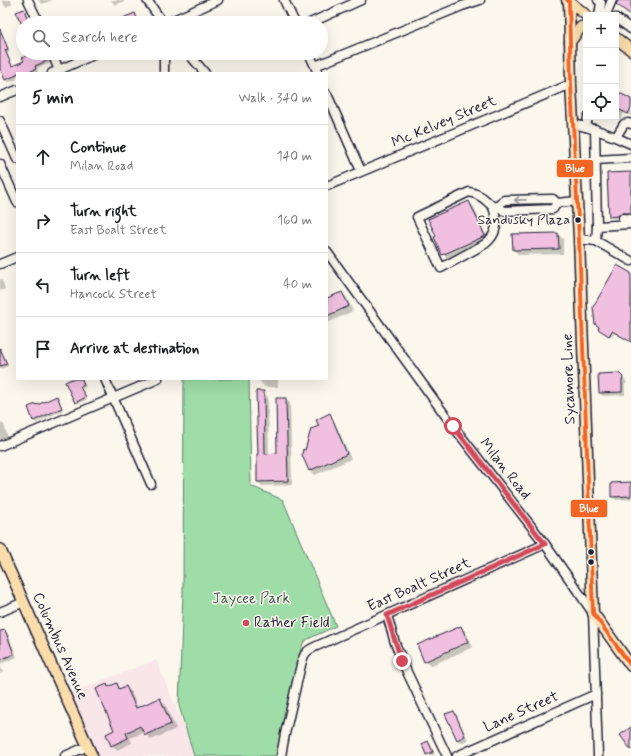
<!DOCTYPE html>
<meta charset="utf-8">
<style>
body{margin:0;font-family:Mynerve,sans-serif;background:#f2f2f2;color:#202124}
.controls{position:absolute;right:12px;top:12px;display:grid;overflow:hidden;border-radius:0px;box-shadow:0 4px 16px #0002}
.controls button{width:36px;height:36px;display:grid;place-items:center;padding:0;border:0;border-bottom:1px solid #e0e0e0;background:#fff;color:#202124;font:20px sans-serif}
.stop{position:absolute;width:12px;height:12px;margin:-9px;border:3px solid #d1495b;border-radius:50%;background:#fff}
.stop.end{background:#d1495b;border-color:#fff;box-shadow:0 1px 4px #0008}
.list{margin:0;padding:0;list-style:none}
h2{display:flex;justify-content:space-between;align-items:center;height:52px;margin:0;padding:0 16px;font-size:17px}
h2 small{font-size:13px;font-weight:400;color:#757577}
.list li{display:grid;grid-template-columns:26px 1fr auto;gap:12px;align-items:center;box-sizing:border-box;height:64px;padding:0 16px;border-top:1px solid #e0e0e0}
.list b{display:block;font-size:15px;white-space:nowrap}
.list p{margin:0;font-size:13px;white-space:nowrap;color:#757577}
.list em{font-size:13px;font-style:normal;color:#757577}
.icon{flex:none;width:22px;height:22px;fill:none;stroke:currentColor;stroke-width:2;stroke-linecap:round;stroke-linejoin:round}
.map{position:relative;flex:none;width:631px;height:756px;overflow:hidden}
.search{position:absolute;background:#fff;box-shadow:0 4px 16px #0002;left:16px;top:16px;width:312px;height:44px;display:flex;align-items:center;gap:10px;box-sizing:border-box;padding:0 14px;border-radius:22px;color:#757577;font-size:15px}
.panel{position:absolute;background:#fff;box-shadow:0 4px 16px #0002;left:16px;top:72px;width:312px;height:308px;border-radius:0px}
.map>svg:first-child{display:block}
.built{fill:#f8e6e9}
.green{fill:#9edda7;stroke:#608071}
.shadow{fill:#0003}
.building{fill:#f1c0e1;stroke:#22223b}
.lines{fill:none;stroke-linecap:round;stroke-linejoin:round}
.minor-casing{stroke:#22223b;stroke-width:11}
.major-casing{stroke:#22223b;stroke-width:13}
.minor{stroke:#fbf7ec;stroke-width:8}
.major{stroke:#fbdcab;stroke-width:10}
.bus-1-casing{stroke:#fbf7ec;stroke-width:7}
.bus-1{stroke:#f26522;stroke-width:4}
.oneway{stroke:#99979c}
.route{stroke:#d1495b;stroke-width:5}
.bus-dot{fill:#22223b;stroke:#fbf7ec;stroke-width:1.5}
.poi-dot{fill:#d1495b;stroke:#fbf7ec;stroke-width:1.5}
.labels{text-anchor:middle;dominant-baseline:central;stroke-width:3;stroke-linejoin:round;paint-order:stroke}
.bus-label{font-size:14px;fill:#22223b;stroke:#fbf7ec;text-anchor:end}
.street-label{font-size:15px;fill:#22223b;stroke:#fbf7ec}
.park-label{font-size:15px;fill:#475a5b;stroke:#fbf7ec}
.poi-label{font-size:15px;fill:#22223b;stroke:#fbf7ec;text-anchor:start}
.line-badge{stroke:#fbf7ec;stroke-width:1.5}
.badge-label{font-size:11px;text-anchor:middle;font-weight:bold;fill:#fff}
</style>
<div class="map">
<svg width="631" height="756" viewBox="0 0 631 756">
<rect width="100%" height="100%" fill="#fbf7ec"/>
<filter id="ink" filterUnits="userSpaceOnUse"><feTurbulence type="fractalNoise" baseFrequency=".025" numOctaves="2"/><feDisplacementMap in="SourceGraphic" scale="8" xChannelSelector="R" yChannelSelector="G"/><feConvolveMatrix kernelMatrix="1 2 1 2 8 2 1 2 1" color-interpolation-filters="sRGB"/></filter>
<g filter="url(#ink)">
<path class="built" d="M156,660L189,739L193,756H89L64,695Z"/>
<path class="green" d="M184,379H249L251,486L283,500L336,626L308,639L303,643L295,670L277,756H194L179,706L183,591Z"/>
<g class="shadow">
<path d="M2,0H11L12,4L6,7L4,5Z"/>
<path d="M38,0H53L42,4Z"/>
<path d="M111,0H125V1L115,5Z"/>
<path d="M23,10L26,13L30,23H23V27L18,12Z"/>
<path d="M0,29L10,52L7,53L13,67L25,62L35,53H50L49,56L51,63L37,68L38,72L35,73H17V79L9,82L6,80L2,71L1,72L0,71Z"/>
<path d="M59,53H77L63,59Z"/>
<path d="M616,92L631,100V116L624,113L621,120L615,117Z"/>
<path d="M631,173V215L620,218H613L610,216Z"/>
<path d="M469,202L474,207L489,242L448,259L443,254Z"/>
<path d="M558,234L563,239V254L519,255L514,250L513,235Z"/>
<path d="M631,274V342L614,333L612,337L599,329Z"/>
<path d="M0,278L2,280L5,289L0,291Z"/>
<path d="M342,293L347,298L353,311L327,323V300Z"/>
<path d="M3,355L5,357L8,366L1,369L0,368V356Z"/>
<path d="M619,374L627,382L625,385V395L603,396L600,393Z"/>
<path d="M68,379H82L86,387L81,389L87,399L78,404L76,402Z"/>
<path d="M260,379H278V387H265L260,382Z"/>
<path d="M263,392L268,397L269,455L278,454L286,399L290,403L292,485L262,486L258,482L259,455Z"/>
<path d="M57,397L59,399L63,410L36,423L34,421L29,408L37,406Z"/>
<path d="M329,415L334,420L351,459L315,475L310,470L305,452L320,426Z"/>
<path d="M0,421L4,425L8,438L0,440Z"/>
<path d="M631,483V499L616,500L612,496Z"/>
<path d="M461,627L466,632L473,647L430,666L425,661Z"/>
<path d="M5,631L8,634L17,657L0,664V632Z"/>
<path d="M0,665L3,672L0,674Z"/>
<path d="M116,684L121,689L126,687L131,692L138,708L160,699L165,704L176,729L151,740L146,735L144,732L130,738L132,743L117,750L112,745L116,730L107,685L109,688Z"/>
<path d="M454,712L457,716L468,740L461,743L458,739Z"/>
<path d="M428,742L430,744L435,754L430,756L427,754Z"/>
</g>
<g class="building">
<path d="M619,0H631V15L616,4Z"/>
<path d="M24,9L29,23H21L16,12Z"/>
<path d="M135,13L139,23H110Z"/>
<path d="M0,29L8,49L5,50L12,66L24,61L22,58L33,53H47L49,60L35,66L36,69L27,73H17V75L5,80L0,68Z"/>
<path d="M616,91L631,99V108L628,114L620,110L616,118Z"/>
<path d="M631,172V213H621L618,216L609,217L607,173Z"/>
<path d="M469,201L485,236L442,255L434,237L436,236L428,219Z"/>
<path d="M558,233L559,249L513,250L512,234Z"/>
<path d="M617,265L631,273V342L612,331L609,336L598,329L599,327L595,324L593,307Z"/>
<path d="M342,292L349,306L327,316V298Z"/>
<path d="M0,348L7,364L0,366Z"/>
<path d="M619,373L623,377L622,381V392L599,393L598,374Z"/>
<path d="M72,379H82L84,385L80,387L86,397L75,403L65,382Z"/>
<path d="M256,391H264L265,454L277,453L276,398H286L288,481L257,482V454H258Z"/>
<path d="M57,396L62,408L33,421L28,407L36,404L37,405Z"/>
<path d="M330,413L347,454L309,471L302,455L303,449L305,450L311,429L319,426L316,420Z"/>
<path d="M631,482V496L611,497V483Z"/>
<path d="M461,626L468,642L424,662L417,645Z"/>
<path d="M5,630L14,654L0,660V631Z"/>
<path d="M117,683L119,689L126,686L136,708L160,698L171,724L145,735L140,726L126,733L128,738L111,746L106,734L114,730L96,689L107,684L108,687Z"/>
<path d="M454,711L465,736L457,740L445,714Z"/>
<path d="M631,727V750L620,735Z"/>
<path d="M428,741L433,752L426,755L422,744Z"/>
</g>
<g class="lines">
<defs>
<g id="minor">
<path d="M28,0L39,23"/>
<path d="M147,0L163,23"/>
<path d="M284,0L295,23"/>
<path d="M598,0L601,3L599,15"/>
<path d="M599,15L607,12L612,0"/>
<path d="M616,18L631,29"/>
<path d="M167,23L218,0"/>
<path d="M310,23L361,0"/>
<path d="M52,53L60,73"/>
<path d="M164,53V73"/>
<path d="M188,53L205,73"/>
<path d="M309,53L318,73"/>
<path d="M315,66L462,6L480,0"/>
<path d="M52,73L98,53"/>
<path d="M327,94L361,171"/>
<path d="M0,97L17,90"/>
<path d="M0,121L17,159"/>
<path d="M573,124C594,128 612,135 631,144V143"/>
<path d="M586,127L588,117"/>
<path d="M595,129L597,226L596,241"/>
<path d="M616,137L624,124L628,123L631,124"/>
<path d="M595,160L631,158"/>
<path d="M0,164L17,202"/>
<path d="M327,186L571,84"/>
<path d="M557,203L553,209L504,211L498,206L504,200L553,199L557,203L577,201"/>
<path d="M493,207C498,222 498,234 485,244L441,268L417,217L469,192C480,194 486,200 493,207L498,206"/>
<path d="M623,218L631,219"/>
<path d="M597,226L631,224"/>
<path d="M579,239L596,241L631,261"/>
<path d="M327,252L453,426L545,544L593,613L598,756"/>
<path d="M0,264L17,257"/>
<path d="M105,379L151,484"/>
<path d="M0,446L158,379"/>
<path d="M0,612L24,602"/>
<path d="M387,615L395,643L407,672L447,756"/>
<path d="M65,756L88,746"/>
<path d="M281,756L285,734L301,665C304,652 307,650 319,645L545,544"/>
<path d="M457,756L596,694"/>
</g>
<g id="major">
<path d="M567,0L586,15"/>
<path d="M569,1L571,84L579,239L593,613L631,666"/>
<path d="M616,38L631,50"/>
<path d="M570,42L581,27L586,26"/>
<path d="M0,549L92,756"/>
</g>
</defs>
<use href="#minor" class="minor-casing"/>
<use href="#major" class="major-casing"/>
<use href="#minor" class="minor"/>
<use href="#major" class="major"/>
<defs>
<path id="bus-1" d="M567,0L569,1L571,84L579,239L593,613L631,666"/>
</defs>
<use href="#bus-1" class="bus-1-casing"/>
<use href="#bus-1" class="bus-1"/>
</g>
<defs><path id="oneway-shaft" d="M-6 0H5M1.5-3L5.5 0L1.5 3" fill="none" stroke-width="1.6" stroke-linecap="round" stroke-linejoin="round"/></defs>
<use class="oneway" href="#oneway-shaft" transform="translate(520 200) rotate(179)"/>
</g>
<g class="lines" filter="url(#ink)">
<path class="route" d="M402,661L394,638L387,615L545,544L453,426"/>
</g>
<g class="bus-dot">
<circle cx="578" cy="220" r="3.5"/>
<circle cx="591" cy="552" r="3.5"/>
<circle cx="591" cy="562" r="3.5"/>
</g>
<circle class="poi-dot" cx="246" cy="623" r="4"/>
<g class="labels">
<g class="bus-label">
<text x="570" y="220">Sandusky Plaza</text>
</g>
<g class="street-label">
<text transform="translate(444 122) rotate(-23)">Mc Kelvey Street</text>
<text transform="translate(569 379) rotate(-92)">Sycamore Line</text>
<text transform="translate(505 469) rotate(52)">Milan Road</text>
<text transform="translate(419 585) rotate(-24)">East Boalt Street</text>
<text transform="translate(60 646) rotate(66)">Columbus Avenue</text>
<text transform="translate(521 712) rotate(-24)">Lane Street</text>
</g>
<g class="park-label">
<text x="251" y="599">Jaycee Park</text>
</g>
<g class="poi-label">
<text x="254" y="623">Rather Field</text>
</g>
</g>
<g class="line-badge">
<rect x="556" y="159" width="38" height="19" rx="4" fill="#f26522"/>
<rect x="570" y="499" width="38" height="19" rx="4" fill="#f26522"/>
</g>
<g class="badge-label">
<text x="575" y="172">Blue</text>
<text x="589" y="512">Blue</text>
</g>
</svg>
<div class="controls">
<button>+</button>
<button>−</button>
<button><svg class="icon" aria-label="locate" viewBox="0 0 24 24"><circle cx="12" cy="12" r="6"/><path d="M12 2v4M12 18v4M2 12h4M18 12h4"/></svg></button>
</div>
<div class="stop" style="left:453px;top:426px"></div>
<div class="stop end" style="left:402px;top:661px"></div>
<div class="search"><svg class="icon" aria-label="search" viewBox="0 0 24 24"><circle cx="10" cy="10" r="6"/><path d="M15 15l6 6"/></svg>Search here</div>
<section class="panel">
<h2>5 min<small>Walk · 340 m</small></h2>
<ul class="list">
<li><svg class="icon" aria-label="ahead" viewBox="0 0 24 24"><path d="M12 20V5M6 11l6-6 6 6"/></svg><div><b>Continue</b><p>Milan Road</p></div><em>140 m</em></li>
<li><svg class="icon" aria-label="right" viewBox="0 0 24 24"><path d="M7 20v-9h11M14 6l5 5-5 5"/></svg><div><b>Turn right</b><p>East Boalt Street</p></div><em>160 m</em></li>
<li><svg class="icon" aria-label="left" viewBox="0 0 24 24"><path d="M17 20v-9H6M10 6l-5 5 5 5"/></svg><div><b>Turn left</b><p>Hancock Street</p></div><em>40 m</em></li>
<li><svg class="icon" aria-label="arrive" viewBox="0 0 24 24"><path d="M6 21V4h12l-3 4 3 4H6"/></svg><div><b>Arrive at destination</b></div></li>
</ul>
</section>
</div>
